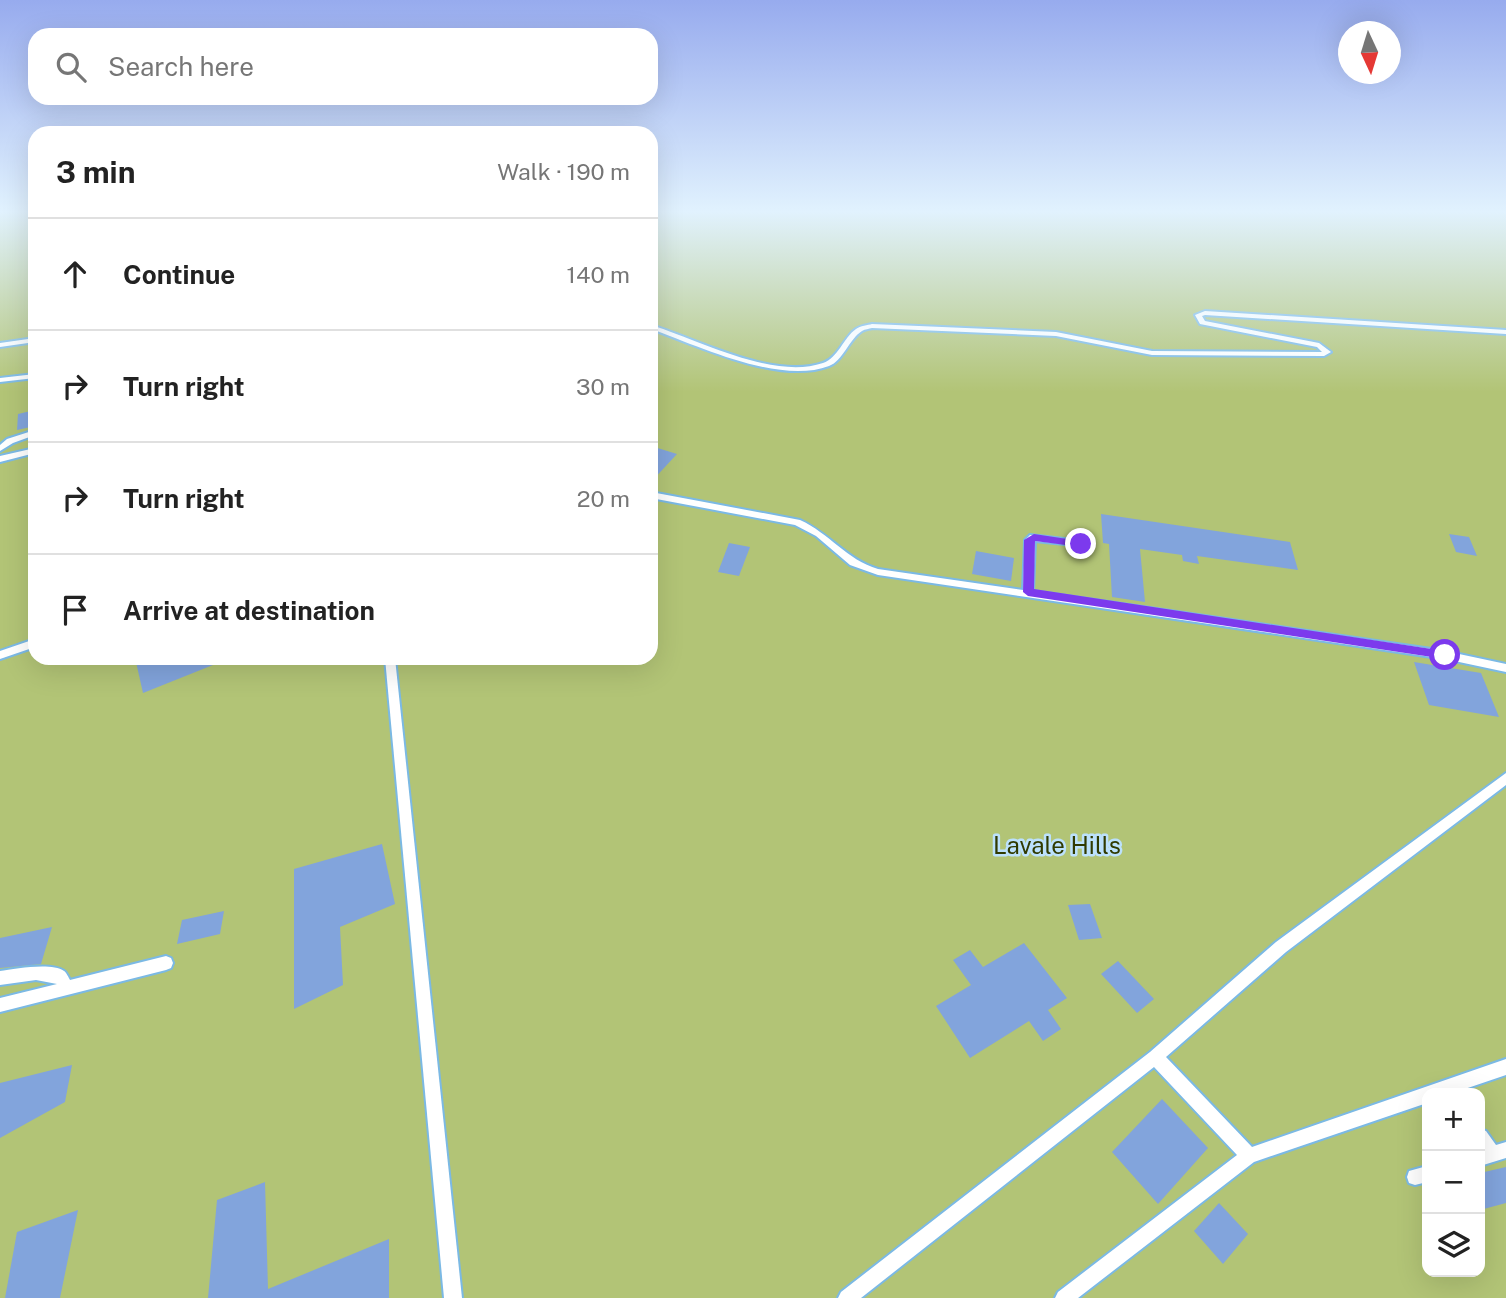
<!DOCTYPE html>
<meta charset="utf-8">
<style>
body{margin:0;font-family:"Public Sans",sans-serif;background:#f6f6f6;color:#222}
.controls{position:absolute;right:21px;bottom:21px;display:grid;overflow:hidden;border-radius:14px;box-shadow:0 7px 28px #0002}
.controls button{width:63px;height:63px;display:grid;place-items:center;padding:0;border:0;border-bottom:2px solid #e0e0e0;background:#fff;color:#222;font:35px sans-serif}
.compass{position:absolute;left:1338px;top:21px;width:63px;height:63px;border-radius:50%;background:#fff;box-shadow:0 7px 28px #0002;rotate:176deg}
.stop{position:absolute;width:21px;height:21px;margin:-16px;border:5px solid #7c3aed;border-radius:50%;background:#fff}
.stop.end{background:#7c3aed;border-color:#fff;box-shadow:0 2px 7px #0008}
.list{margin:0;padding:0;list-style:none}
h2{display:flex;justify-content:space-between;align-items:center;height:91px;margin:0;padding:0 28px;font-size:30px}
h2 small{font-size:23px;font-weight:400;color:#767676}
.list li{display:grid;grid-template-columns:46px 1fr auto;gap:21px;align-items:center;box-sizing:border-box;height:112px;padding:0 28px;border-top:2px solid #e0e0e0}
.list b{display:block;font-size:26px;white-space:nowrap}
.list em{font-size:23px;font-style:normal;color:#767676}
.icon{flex:none;width:38px;height:38px;fill:none;stroke:currentColor;stroke-width:2;stroke-linecap:round;stroke-linejoin:round}
.map{position:relative;flex:none;width:1506px;height:1298px;overflow:hidden}
.search{position:absolute;background:#fff;box-shadow:0 7px 28px #0002;left:28px;top:28px;width:630px;height:77px;display:flex;align-items:center;gap:18px;box-sizing:border-box;padding:0 24px;border-radius:21px;color:#767676;font-size:26px}
.panel{position:absolute;background:#fff;box-shadow:0 7px 28px #0002;left:28px;top:126px;width:630px;height:539px;border-radius:21px}
.map>svg:first-child{display:block}
.green{fill:#b2c476;fill-rule:evenodd}
.building{fill:#82a4dc}
.lines{fill:none;stroke-linecap:round;stroke-linejoin:round}
.service-casing{stroke:#7bb9e4;stroke-width:4}
.service{fill:#fff;fill-rule:evenodd}
.route{fill:#7c3aed}
.labels{text-anchor:middle;dominant-baseline:central;stroke-width:5;stroke-linejoin:round;paint-order:stroke}
.near-park-label{font-size:24px;fill:#303a00;stroke:#bce1fc}
</style>
<div class="map">
<svg width="1506" height="1298" viewBox="0 0 1506 1298">
<rect width="100%" height="100%" fill="#bce1fc"/>
<path class="green" d="M0,210H35V658H651V210H1506V1298H0ZM1427,1093H1480V1272H1427Z"/>
<g class="building">
<path d="M35,410V426L17,430L18,414Z"/>
<path d="M651,446L677,454L651,482Z"/>
<path d="M1101,514L1290,542L1298,570L1197,556L1199,564L1183,561L1182,555L1140,549L1145,602L1112,597L1109,544L1103,543Z"/>
<path d="M1449,534L1469,537L1477,556L1456,552Z"/>
<path d="M729,543L750,547L739,576L718,572Z"/>
<path d="M976,551L1014,558L1011,581L972,574Z"/>
<path d="M146,658H228V659L143,693L136,662Z"/>
<path d="M1414,662L1481,673L1499,717L1429,705Z"/>
<path d="M382,844L395,904L340,927L343,985L294,1009V869Z"/>
<path d="M1090,904L1102,938L1079,940L1068,905Z"/>
<path d="M224,911L220,934L177,944L182,920Z"/>
<path d="M52,927L41,964L0,968V938Z"/>
<path d="M1024,943L1067,998L1048,1010L1061,1029L1043,1041L1029,1021L970,1058L936,1006L971,985L953,960L970,950L983,967Z"/>
<path d="M1118,961L1154,999L1137,1013L1101,974Z"/>
<path d="M72,1065L65,1102L0,1138V1083Z"/>
<path d="M1162,1099L1208,1148L1158,1204L1112,1152Z"/>
<path d="M1506,1167V1203L1480,1210V1173Z"/>
<path d="M265,1182L268,1289L389,1239V1298H208L217,1200Z"/>
<path d="M1219,1203L1248,1234L1223,1264L1194,1231Z"/>
<path d="M78,1210L60,1298H5L17,1232Z"/>
</g>
<g class="lines">
<defs>
<g id="service">
<path d="M1205,311L1506,330V334L1205,315L1202,316L1205,321L1319,343L1331,352L1324,356L1152,355L1056,336L872,328C869,329 865,329 862,331C849,339 843,361 829,366C779,385 699,346 651,329V325C699,340 773,380 823,363C838,358 844,337 856,329C860,326 868,325 872,324L1056,332L1152,351L1322,352L1317,347L1200,324L1195,315Z"/>
<path d="M35,338V342L0,347V343Z"/>
<path d="M35,374V378L0,382V378Z"/>
<path d="M35,430V435L13,443L0,451V445L7,439Z"/>
<path d="M35,448V453L0,462V456Z"/>
<path d="M651,492L800,520C829,533 847,560 878,569L1023,590L1025,540L1030,535L1081,541L1086,544L1084,546L1035,541L1033,591L1445,651L1506,664V672L1445,659L878,575L850,565L816,536L795,525L651,498Z"/>
<path d="M35,639V647L0,659V651Z"/>
<path d="M385,658H395L462,1298H444Z"/>
<path d="M1506,773V785L1286,952L1166,1057L1252,1147L1506,1059V1075L1453,1093H1427V1103L1254,1162L1078,1298H1055L1058,1292L1237,1155L1154,1067L861,1298H838L841,1292L1150,1052L1276,942Z"/>
<path d="M166,956L171,958L173,963L171,968L166,970L0,1012V998L57,984L36,980L0,985V971C15,969 51,962 64,971C66,972 69,978 70,980Z"/>
<path d="M1480,1129L1486,1131L1496,1145L1506,1142V1158L1480,1166Z"/>
<path d="M1427,1166V1182L1415,1185L1409,1183L1407,1177L1409,1171Z"/>
</g>
</defs>
<use href="#service" class="service-casing"/>
<use href="#service" class="service"/>
</g>
<linearGradient id="sky" x2="0" y2="1"><stop stop-color="#97abee"/><stop offset="0.54" stop-color="#e1f2fe"/><stop offset="1" stop-color="#e1f2fe" stop-opacity="0"/></linearGradient>
<rect width="1506" height="392" fill="url(#sky)"/>
<path class="route" d="M1034,534L1081,541L1086,544L1081,547L1035,541L1034,589L1445,651L1451,655L1445,659L1028,596L1023,592L1024,540Z"/>
<g class="labels">
<g class="near-park-label">
<text x="1057" y="845">Lavale Hills</text>
</g>
</g>
</svg>
<div class="controls">
<button>+</button>
<button>−</button>
<button><svg class="icon" aria-label="layers" viewBox="0 0 24 24"><path d="M12 4l9 5-9 5-9-5zM3 14l9 5 9-5"/></svg></button>
</div>
<svg class="compass" viewBox="-18 -18 36 36"><path d="M0-13l5 13h-10z" fill="#e53935"/><path d="M0 13l5-13h-10z" fill="#767676"/></svg>
<div class="stop" style="left:1445px;top:655px"></div>
<div class="stop end" style="left:1081px;top:544px"></div>
<div class="search"><svg class="icon" aria-label="search" viewBox="0 0 24 24"><circle cx="10" cy="10" r="6"/><path d="M15 15l6 6"/></svg>Search here</div>
<section class="panel">
<h2>3 min<small>Walk · 190 m</small></h2>
<ul class="list">
<li><svg class="icon" aria-label="ahead" viewBox="0 0 24 24"><path d="M12 20V5M6 11l6-6 6 6"/></svg><div><b>Continue</b></div><em>140 m</em></li>
<li><svg class="icon" aria-label="right" viewBox="0 0 24 24"><path d="M7 20v-9h11M14 6l5 5-5 5"/></svg><div><b>Turn right</b></div><em>30 m</em></li>
<li><svg class="icon" aria-label="right" viewBox="0 0 24 24"><path d="M7 20v-9h11M14 6l5 5-5 5"/></svg><div><b>Turn right</b></div><em>20 m</em></li>
<li><svg class="icon" aria-label="arrive" viewBox="0 0 24 24"><path d="M6 21V4h12l-3 4 3 4H6"/></svg><div><b>Arrive at destination</b></div></li>
</ul>
</section>
</div>
